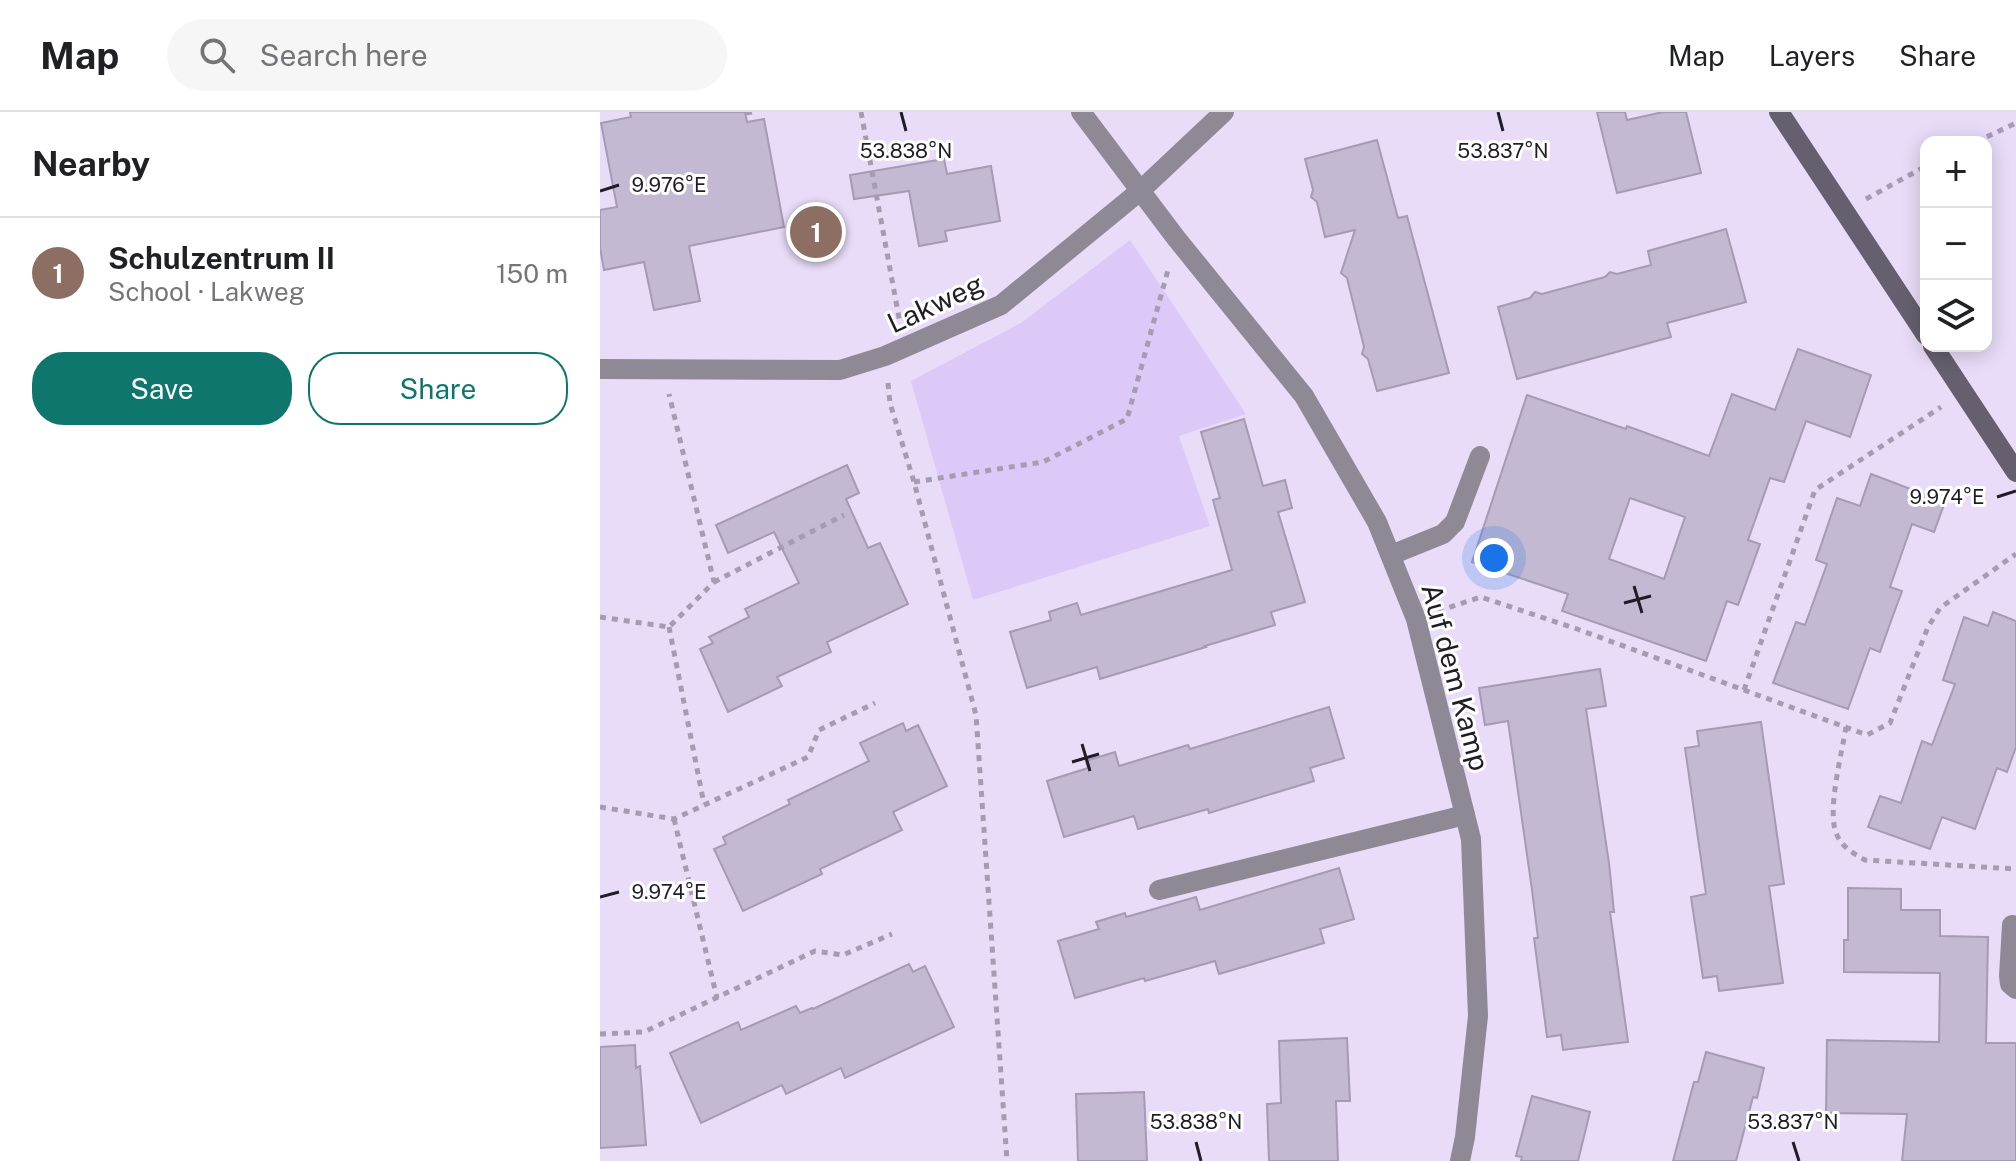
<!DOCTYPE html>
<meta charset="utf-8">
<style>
body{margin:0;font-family:"Public Sans",sans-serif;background:#f6f6f6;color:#202124}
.controls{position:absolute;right:24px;top:24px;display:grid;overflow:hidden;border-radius:16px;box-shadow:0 4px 20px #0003}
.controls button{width:72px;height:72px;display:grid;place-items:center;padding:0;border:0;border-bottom:2px solid #e0e0e0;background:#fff;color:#202124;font:40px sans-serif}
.you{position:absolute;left:894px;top:446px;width:28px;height:28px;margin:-20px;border:6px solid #fff;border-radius:50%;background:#1a73e8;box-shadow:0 0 0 12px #1a73e833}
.badge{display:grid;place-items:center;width:52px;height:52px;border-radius:50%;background:#0f766e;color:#fff;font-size:26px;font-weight:700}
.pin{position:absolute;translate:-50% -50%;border:4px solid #fff;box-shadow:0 2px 8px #0006}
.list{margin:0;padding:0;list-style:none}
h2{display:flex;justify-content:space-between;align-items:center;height:104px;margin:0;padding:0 32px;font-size:34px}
h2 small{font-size:26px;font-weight:400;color:#757577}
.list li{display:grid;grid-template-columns:52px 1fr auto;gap:24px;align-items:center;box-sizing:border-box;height:112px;padding:0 32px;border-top:2px solid #e0e0e0}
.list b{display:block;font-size:30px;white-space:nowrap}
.list p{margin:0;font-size:26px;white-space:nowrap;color:#757577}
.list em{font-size:26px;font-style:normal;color:#757577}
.actions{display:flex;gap:16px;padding:24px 32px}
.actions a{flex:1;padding:18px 0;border:2px solid #0f766e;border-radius:32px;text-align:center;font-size:28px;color:#0f766e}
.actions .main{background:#0f766e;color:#fff}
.icon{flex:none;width:44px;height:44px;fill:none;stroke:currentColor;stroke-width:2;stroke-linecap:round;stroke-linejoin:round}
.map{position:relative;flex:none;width:1416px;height:1049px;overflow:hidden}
header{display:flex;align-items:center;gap:48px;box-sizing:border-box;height:112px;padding:0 40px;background:#fff;border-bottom:2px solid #e0e0e0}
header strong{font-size:38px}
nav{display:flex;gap:44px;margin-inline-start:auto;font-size:28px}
.search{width:560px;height:72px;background:#f6f6f6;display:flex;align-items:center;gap:20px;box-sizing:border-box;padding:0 28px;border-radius:44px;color:#757577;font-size:30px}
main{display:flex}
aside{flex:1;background:#fff}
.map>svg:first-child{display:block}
.green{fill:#ddc9f8}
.building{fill:#c4b9d3;stroke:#a59bb4;stroke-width:2;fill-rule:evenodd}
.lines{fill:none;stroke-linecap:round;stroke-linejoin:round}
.path{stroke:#a69cb2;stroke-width:5;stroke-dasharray:6 6;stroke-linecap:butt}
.lane{stroke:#8e8995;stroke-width:20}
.street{stroke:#8e8995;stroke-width:20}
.secondary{stroke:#665f6f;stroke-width:20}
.ticks{fill:none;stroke:#211d27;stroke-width:3}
.labels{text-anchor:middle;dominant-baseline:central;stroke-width:6;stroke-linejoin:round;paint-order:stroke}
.street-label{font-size:28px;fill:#211d27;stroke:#fff}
.ticks-label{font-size:20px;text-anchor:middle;fill:#211d27;stroke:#fff;stroke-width:6;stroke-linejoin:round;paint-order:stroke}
</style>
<header>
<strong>Map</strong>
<div class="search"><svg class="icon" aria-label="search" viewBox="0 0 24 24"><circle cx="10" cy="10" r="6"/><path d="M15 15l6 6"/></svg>Search here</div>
<nav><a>Map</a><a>Layers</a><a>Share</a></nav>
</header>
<main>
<aside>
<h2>Nearby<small></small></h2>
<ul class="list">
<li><span class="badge" style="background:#8d6e63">1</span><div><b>Schulzentrum II</b><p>School · Lakweg</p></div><em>150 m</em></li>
</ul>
<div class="actions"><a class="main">Save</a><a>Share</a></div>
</aside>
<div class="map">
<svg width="1416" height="1049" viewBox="0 0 1416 1049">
<rect width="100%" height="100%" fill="#e8dcf8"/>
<path class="green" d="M530,128L646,302L579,324L610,414L373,488L311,269L421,211Z"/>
<g class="building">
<path d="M30,0H145L147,10L164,7L184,115L89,134L100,189L54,198L44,150L4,158L0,136V98L17,95L1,11L31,5Z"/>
<path d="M997,0H1025L1027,8L1063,0H1086L1101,61L1017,81Z"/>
<path d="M777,28L798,106L807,104L849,261L777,279L768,247L762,242L764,235L747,166L741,161L755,118L725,125L717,90L711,85L713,78L705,47Z"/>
<path d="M344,47L347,62L391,54L400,109L345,119L347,129L319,134L309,79L254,87L250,63Z"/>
<path d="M1126,117L1146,190L1067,211L1071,225L917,267L898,195L930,186L935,180L942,182L1005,165L1010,160L1017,162L1051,153L1048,139Z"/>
<path d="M1198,237L1271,263L1250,325L1206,309L1184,370L1170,366L1148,428L1160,432L1138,493L1127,489L1106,549L962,499L968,482L872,450L927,283L1026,317L1027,314L1109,344L1132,282L1175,298ZM1030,386L1085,405L1064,467L1009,447Z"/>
<path d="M644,307L663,374L685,368L692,396L678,400L705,490L671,500L675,513L605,534L606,535L500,567L497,555L427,576L410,520L451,508L449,500L477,491L481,503L632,458L613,388L620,386L601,320Z"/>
<path d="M247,353L259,381L246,387L268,436L280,431L308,492L227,530L231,540L177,565L182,574L128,600L100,537L113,531L109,525L149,505L145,497L199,471L174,420L128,441L116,413Z"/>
<path d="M1271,362L1345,390L1334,420L1312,412L1290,475L1302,479L1291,509L1280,540L1270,536L1248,597L1173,571L1196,510L1205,513L1227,452L1216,448L1237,386L1260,394Z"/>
<path d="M1393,500L1416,509V635L1407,660L1397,656L1375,717L1342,705L1330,737L1268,715L1280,684L1301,691L1322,629L1332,633L1355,572L1343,568L1364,505L1388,514Z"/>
<path d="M1000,557L1006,594L986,597L1009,751L1014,800H1010L1028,930L963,938L961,923L947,925L934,826H938L932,778L908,609L885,613L879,576Z"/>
<path d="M729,595L744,646L710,656L714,669L609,701L608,697L538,717L534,704L464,725L447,669L488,656L486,649L515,640L519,654L588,633L590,637Z"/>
<path d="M1161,610L1184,772L1169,774L1183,871L1119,879L1117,864L1103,866L1091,785L1106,782L1085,636L1099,634L1097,619Z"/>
<path d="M303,611L306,619L318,613L347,674L293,700L302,718L220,757L222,762L143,799L114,737L126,732L123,725L190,692L188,688L269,649L260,631Z"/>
<path d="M739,756L754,807L720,817L724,831L619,862L615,849L545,869L544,866L475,886L458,829L499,817L496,810L525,801L526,805L596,785L600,798Z"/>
<path d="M1248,776L1301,777V798H1340V824L1388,825L1386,931H1416V1049H1302L1307,1002L1226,1001L1227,928L1339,930L1340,861L1244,860V828H1248Z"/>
<path d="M309,852L313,860L325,854L354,915L245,966L241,956L186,982L182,973L101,1011L70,941L138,910L141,918L196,894L200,901L212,896L213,897Z"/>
<path d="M747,926L750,989H736L738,1049H669L667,992L681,991L679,929Z"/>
<path d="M35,933L36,956L40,954L46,1033L0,1036V935Z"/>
<path d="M1106,940L1164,956L1157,986L1153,985L1136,1049H1073L1094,970H1098Z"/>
<path d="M544,980L547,1049H478L476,982Z"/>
<path d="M932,984L990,1000L978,1049H921L922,1045L916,1044Z"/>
</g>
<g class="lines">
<g class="path">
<path d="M261,0L300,211"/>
<path d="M146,1L152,0"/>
<path d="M1376,30L1416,11"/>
<path d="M1266,87L1326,54"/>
<path d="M288,271L290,291L314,370L376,603L407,1049"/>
<path d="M314,370L443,350L527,307L568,158"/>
<path d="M114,470L244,403"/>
<path d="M838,499L881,485L977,517L1267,623L1290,611L1328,515L1340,496L1416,442"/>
<path d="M0,505L69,515L114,470L69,282"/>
<path d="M69,515L104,692"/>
<path d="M1144,578L1215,378L1341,295"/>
<path d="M1246,615C1242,641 1226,701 1237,723C1243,736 1253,741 1265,748L1416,757"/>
<path d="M0,695L74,707L208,645L219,618L275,591"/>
<path d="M74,707L117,886"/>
<path d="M0,922L44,920L215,839L243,843L292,822"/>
</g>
<g class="lane">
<path d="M791,443L843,422L855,410L880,344"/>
<path d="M559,778L865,703"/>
<path d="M1412,813L1409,864L1410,872L1416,877"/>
</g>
<g class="street">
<path d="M481,0L576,126L704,284L777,410L816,507L871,727L878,904L865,1025L860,1049"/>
<path d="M0,257L240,258L285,244L401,193L540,79L624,0"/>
</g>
<g class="secondary">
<path d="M1179,0L1326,223"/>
<path d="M1333,234L1416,360"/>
</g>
</g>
<path class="ticks" d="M301,0L306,19M898,0L903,19M0,79L19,73M1397,385L1416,379M1034,474L1042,501M1024,491L1051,484M482,632L490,659M472,650L499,642M0,785L19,780M596,1030L601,1049M1193,1030L1199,1049"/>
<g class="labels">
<g class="street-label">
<text transform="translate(335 191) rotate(-25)">Lakweg</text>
<text transform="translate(856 565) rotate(75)">Auf dem Kamp</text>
</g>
</g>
<g class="ticks-label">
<text x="306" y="46">53.838°N</text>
<text x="903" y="46">53.837°N</text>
<text x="69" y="80">9.976°E</text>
<text x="1347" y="392">9.974°E</text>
<text x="69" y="787">9.974°E</text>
<text x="596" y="1017">53.838°N</text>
<text x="1193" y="1017">53.837°N</text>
</g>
</svg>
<div class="controls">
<button>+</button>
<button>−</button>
<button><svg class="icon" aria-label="layers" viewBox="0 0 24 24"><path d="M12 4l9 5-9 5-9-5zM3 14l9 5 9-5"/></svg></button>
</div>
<div class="you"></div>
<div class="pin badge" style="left:216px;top:120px;background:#8d6e63">1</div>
</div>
</main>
